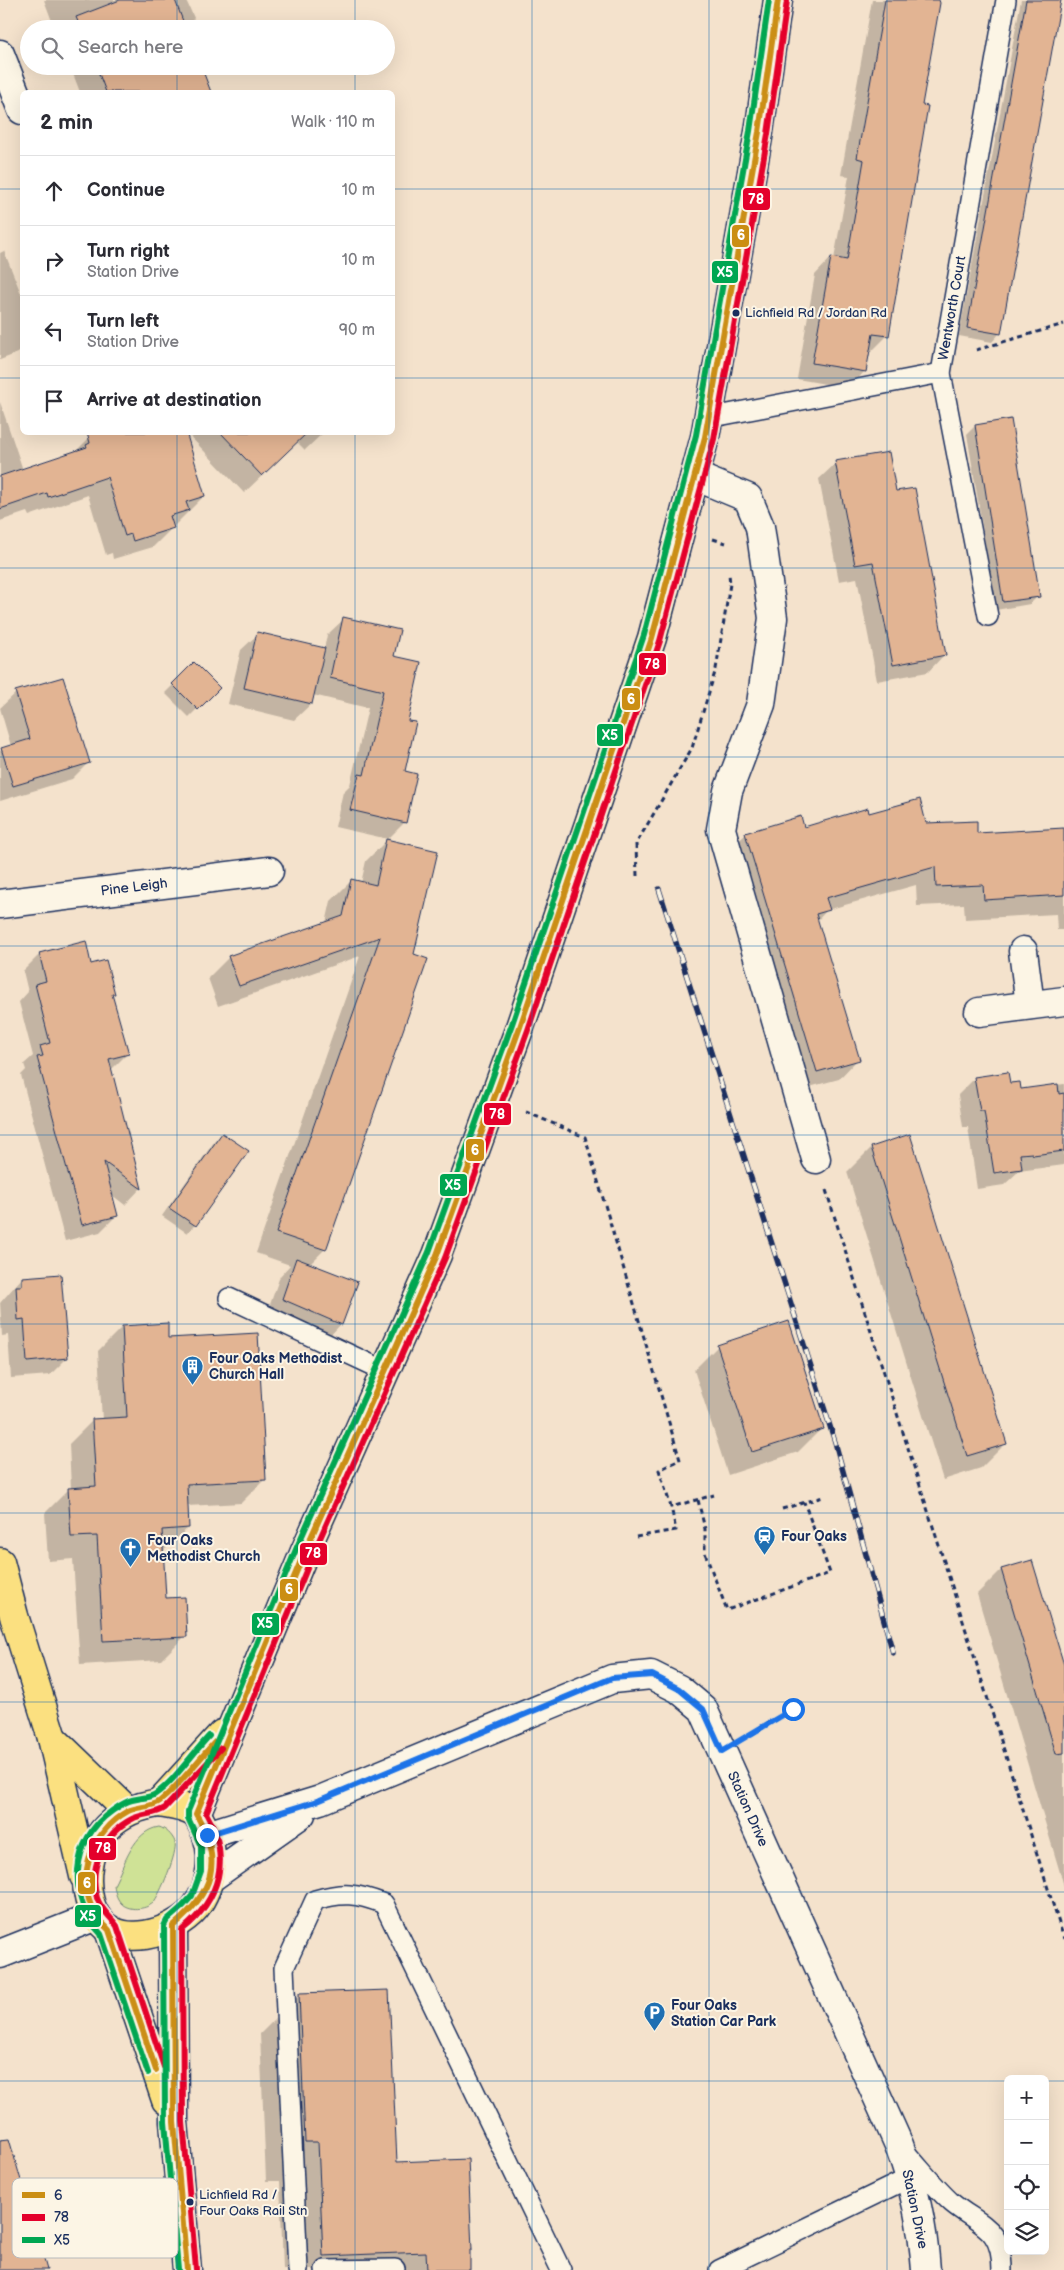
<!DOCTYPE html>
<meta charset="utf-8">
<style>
body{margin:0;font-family:"Balsamiq Sans",sans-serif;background:#f2f2f3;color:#2b2b33}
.controls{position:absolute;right:15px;bottom:15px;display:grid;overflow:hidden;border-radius:8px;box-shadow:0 5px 20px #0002}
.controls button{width:45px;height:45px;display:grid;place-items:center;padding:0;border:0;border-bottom:1px solid #e1e1e2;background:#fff;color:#2b2b33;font:25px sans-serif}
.stop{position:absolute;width:15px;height:15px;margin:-11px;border:4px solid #1a73e8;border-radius:50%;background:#fff}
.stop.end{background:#1a73e8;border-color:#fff;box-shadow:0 1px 5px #0008}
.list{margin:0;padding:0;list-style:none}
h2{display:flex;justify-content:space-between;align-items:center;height:65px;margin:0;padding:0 20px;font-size:21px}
h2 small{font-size:16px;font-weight:400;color:#7c7c81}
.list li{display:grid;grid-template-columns:32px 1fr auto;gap:15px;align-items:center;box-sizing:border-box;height:70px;padding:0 20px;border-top:1px solid #e1e1e2}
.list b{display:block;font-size:19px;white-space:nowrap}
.list p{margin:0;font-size:16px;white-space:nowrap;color:#7c7c81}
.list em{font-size:16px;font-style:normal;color:#7c7c81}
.icon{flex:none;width:28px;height:28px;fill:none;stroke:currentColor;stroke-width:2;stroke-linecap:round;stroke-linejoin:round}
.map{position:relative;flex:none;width:1064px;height:2270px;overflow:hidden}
.search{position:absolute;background:#fff;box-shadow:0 5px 20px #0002;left:20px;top:20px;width:375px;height:55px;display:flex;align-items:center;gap:12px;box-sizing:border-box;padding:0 18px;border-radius:28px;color:#7c7c81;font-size:19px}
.panel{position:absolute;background:#fff;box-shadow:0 5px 20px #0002;left:20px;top:90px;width:375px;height:345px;border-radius:8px}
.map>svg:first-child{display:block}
.green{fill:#cfe296;stroke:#75887a}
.shadow{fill:#0003}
.building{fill:#e2b493;stroke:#1b2f5e}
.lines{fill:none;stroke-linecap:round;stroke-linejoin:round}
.service-casing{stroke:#1b2f5e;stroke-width:22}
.minor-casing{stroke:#1b2f5e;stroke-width:31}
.primary-casing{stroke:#1b2f5e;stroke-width:31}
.path{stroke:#1b2f5e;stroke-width:3;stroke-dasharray:5 4;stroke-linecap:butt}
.service{stroke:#fcf5e5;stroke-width:19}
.minor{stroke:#fcf5e5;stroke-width:28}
.primary{stroke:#fbe080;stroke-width:28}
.rail-casing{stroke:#1b2f5e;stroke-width:5.5}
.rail{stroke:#fcf5e5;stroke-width:4;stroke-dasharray:11;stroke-linecap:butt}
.bus-1-casing{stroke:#fcf5e5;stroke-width:10}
.bus-2-casing{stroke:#fcf5e5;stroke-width:10}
.bus-3-casing{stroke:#fcf5e5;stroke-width:10}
.bus-1{stroke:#cb8e13;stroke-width:6}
.bus-2{stroke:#e4002b;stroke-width:6}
.bus-3{stroke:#00a651;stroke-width:6}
.route{stroke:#1a73e8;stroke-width:6}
.grid{fill:none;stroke:#1f6fb2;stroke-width:1;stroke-opacity:0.55}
.bus-dot{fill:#1b2f5e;stroke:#fcf5e5;stroke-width:2}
.labels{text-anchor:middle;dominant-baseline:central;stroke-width:4;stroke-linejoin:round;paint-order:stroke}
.bus-label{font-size:13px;fill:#1b2f5e;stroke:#fcf5e5;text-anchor:start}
.street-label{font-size:14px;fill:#1b2f5e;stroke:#fcf5e5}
.poi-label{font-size:14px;font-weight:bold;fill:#1b2f5e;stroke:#fcf5e5;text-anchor:start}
.key{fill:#fcf5e5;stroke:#b8babc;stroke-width:1}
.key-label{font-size:14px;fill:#1b2f5e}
.line-badge{stroke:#fcf5e5;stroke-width:2}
.badge-label{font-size:14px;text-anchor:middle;font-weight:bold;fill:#fff}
</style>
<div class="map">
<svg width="1064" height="2270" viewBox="0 0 1064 2270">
<rect width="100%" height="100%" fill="#f4e2cc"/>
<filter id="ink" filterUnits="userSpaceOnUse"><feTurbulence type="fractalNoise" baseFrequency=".02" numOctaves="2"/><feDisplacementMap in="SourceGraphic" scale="10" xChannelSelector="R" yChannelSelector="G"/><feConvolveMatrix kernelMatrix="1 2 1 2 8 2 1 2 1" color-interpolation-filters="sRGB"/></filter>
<g filter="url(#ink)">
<path class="green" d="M159,1827C166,1829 172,1835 175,1842C178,1852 160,1895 153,1903C145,1910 128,1911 121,1903C116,1898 115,1891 114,1885C125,1864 133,1831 159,1827Z"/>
<g class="shadow">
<path d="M44,0H186L194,18L185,29H55Z"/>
<path d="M872,0H938L920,106L888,335L871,352H869L865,371L849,388L797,379L815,275L831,258L834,259L849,176L841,175Z"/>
<path d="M1021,0H1060L1000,333L992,342L959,336Z"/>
<path d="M70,66H199L209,92H80Z"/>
<path d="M4,251L22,296V349L18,353L0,360V253Z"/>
<path d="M0,402L23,470L75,452L89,438L204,496L153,547L113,559L112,553L106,555L88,495L29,516L27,512L0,521Z"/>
<path d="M975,426L1038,596L1030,604L996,610L967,434Z"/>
<path d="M186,432H324L305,450L297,442L244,493Z"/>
<path d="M836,463L895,493L944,655L928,672L877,681L857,578L839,581L819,479Z"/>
<path d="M344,619L392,657L407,722L403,772L405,822L386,841L437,852L325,1249L310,1264L341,1324L325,1341L266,1316L280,1276L290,1265L256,1253L360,956L218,1006L208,978L229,957L326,923L331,901L351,881L361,883L366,861L388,839L335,827L343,792L350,785L368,708L313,695L311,704L294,720L228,704L241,650L258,634L324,649L327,635Z"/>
<path d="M194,664L218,688L189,717L165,693Z"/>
<path d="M16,693L88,763L72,779L0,801V751L11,746L0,708Z"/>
<path d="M868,814L976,834L1064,829V930H1057L1056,914L965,919L964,904L917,906L916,885L827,910L817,921L858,1059L839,1079L798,1090L726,853L746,834L803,829Z"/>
<path d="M85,942L90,966L113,993L111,995L127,1054L110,1071L141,1188L125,1205L112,1195L117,1215L100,1232L65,1241L21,1075L26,1070L24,1064L33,1056L19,1002L28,992L23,971L39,955Z"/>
<path d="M975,1078L1009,1084L1020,1090L1064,1084V1165L1019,1171L1004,1185L977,1189L968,1127H963L958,1095Z"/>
<path d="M222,1134L195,1225L187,1233L162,1216L214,1142Z"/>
<path d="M909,1136L1005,1444L981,1468L943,1480L847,1172L871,1148Z"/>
<path d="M22,1278L67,1358L50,1375L11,1378L8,1335L2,1336L0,1303Z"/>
<path d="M122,1327L167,1339L265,1479L241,1503L187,1506L188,1528L162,1552L165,1600L185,1636L161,1660L80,1665L73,1559L48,1561L45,1513L69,1489H71L69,1444L93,1420H102L98,1351Z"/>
<path d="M718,1346L822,1428L798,1452L728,1475L694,1370Z"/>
<path d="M1032,1561L1064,1669V1886L977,1594L1001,1570Z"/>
<path d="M299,1995L395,2164L471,2249L468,2252L469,2270H283L280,2181H266L260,2034Z"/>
</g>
<g class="building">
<path d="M120,0H175L186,29H81L76,17Z"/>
<path d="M885,0H939L940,3L922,105L928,106L889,336L873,334L866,372L812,363L831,257L847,260L864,160L857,158Z"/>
<path d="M1026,0H1061L1001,334L967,328Z"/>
<path d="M96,66H201L211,92H106Z"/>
<path d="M1011,419L1040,597L1003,602L975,425Z"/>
<path d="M87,432H186L205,496L186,502L189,510L170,516L174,528L133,541L131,534L125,536L107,477L48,497L47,493L0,509V476L87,447L86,445L90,443Z"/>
<path d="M220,432H308L262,476Z"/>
<path d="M889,452L896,491L915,488L946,655L893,665L873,562L855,565L835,461Z"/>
<path d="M343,617L400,630L394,656L421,662L408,721L416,722L405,771L417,774L406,823L350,810L359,774L364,775L383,691L330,678Z"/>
<path d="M257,632L325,648L312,704L244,688Z"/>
<path d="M194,662L220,688L198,710L172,684Z"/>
<path d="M63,677L90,763L13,786L1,748L30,739L15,691Z"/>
<path d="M920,799L926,823L977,821V833L1064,828V895L984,900L983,885L936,887L935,867L826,898L830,910L816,914L860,1060L817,1072L745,833L801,816L804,827L868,808L869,813Z"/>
<path d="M386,839L438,851L414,954L428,959L326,1250L276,1233L380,937L239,986L228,956L343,916L351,879L376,885Z"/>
<path d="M86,941L91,964L106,960L115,994H112L129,1054L109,1059L142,1189L104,1162L118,1216L82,1225L37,1057L43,1056L40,1046L50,1043L35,984L46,981L39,953Z"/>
<path d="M1008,1072L1010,1083L1020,1082L1021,1089L1058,1084L1059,1094L1064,1093V1151L1033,1155L1032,1153L1020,1154L1022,1169L994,1173L984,1111H980L974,1077Z"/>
<path d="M222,1133L249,1151L196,1226L169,1208Z"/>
<path d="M910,1134L1007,1444L967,1456L871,1147Z"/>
<path d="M296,1258L358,1282L342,1325L282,1299Z"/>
<path d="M61,1274L68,1358L27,1362L24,1319L18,1320L16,1286H22V1277Z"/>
<path d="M789,1321L824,1429L752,1452L717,1345Z"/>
<path d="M168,1323V1338L258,1333L266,1480L187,1484L189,1528L162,1530L166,1598L185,1597L187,1637L103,1641L97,1536L71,1537L68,1488L96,1486L92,1419L127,1417L122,1326Z"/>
<path d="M1032,1560L1064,1665V1753L1056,1754L1001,1569Z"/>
<path d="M389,1990L397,2162L468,2159L472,2250H470V2270H427L426,2252L323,2256L318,2142H305L299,1993Z"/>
<path d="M9,2139L47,2270H0V2140Z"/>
</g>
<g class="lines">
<defs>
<g id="service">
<path d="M708,418L941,373"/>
<path d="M988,616L941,373L1006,0"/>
<path d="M229,1298L385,1371"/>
<path d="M905,2152C920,2168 935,2188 952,2203C980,2226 1002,2226 1002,2270"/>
<path d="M298,2270L284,1968L315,1900C342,1892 357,1893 384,1904L561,2270"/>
<path d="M325,2270L395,2269"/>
<path d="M719,2270L911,2177"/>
</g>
<g id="minor">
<path d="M0,54L22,110"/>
<path d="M695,476L748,498L760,527L773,618L761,704L728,791L721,829L816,1159"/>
<path d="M0,904L269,871"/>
<path d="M1023,951L1030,1005"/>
<path d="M979,1012L1064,1001"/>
<path d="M207,1835L320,1800L612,1679L651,1675L679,1689L703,1709L899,2145C914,2185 923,2228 926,2270"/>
<path d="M209,1879L301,1814"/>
<path d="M0,1954L96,1916"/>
</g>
<g id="primary">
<path d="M0,1562L14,1616L52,1738L84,1876"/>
<path d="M52,1738L128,1811"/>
<path d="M159,1803C171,1805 184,1806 195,1813C198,1816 201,1822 203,1826C216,1851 213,1885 195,1908C173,1934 118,1951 96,1916C90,1907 87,1891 87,1880C87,1835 117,1809 159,1803Z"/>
<path d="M159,1803L222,1734"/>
<path d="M196,1814L305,1551L437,1255L520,1027L652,638L705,437L759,132L778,0"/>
<path d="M173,1926L174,2122L187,2270"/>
<path d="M109,1930L166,2100"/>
</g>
</defs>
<use href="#service" class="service-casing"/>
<use href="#minor" class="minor-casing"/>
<use href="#primary" class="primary-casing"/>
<g class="path">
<path d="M976,350L1064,324"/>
<path d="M713,539L726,543"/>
<path d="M637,876L636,844L692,748L716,669L730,584L729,574"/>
<path d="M526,1112L585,1137L680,1460L659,1470L671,1507L714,1495"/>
<path d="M826,1190L1064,1939"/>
<path d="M698,1500L705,1529V1553L727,1610L830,1573L804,1502"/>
<path d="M782,1509L823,1497"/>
<path d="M636,1537L676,1530L671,1507"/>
<path d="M751,1734L793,1709"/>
</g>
<use href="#service" class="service"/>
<use href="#minor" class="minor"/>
<use href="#primary" class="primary"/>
<defs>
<path id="rail" d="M659,889L835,1442L893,1653"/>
</defs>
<use href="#rail" class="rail-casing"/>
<use href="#rail" class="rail"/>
<defs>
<g id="bus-1">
<path d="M156,2070L109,1930C105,1925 99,1921 96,1916C74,1879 91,1831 128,1811C138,1806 151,1808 160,1801C181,1784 197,1761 215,1742"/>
<path d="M187,2270L174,2122L173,1926C213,1893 224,1861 196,1814L305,1551L437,1255L520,1027L652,638L705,437L759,132L778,0"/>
</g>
<g id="bus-2">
<path d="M164,2067L117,1926C110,1916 101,1910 97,1898C88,1868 104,1833 132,1819C143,1813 155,1815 165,1808L221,1748"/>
<path d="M196,2269L183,2122L182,1930C220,1900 232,1857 206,1813L313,1554L445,1258L528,1030L660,641L714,439L768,134L787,1"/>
</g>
<g id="bus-3">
<path d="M148,2073L101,1934C67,1899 70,1840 112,1811C118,1807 124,1802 132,1800C139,1798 148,1798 154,1795C174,1782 192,1754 209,1736"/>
<path d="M178,2270L165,2122L164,1926L167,1920L183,1906L192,1896L201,1871V1846L188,1818V1811L297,1547L429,1252L512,1024L644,635L696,435L750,131L769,0"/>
</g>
</defs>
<use href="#bus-1" class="bus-1-casing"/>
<use href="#bus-2" class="bus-2-casing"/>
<use href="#bus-3" class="bus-3-casing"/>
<use href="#bus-1" class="bus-1"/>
<use href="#bus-2" class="bus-2"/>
<use href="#bus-3" class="bus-3"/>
</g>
</g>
<g class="lines" filter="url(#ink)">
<path class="route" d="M207,1835L320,1800L612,1678L652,1675L679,1689L703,1709L722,1751L793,1709"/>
</g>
<path class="grid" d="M177,0V29M355,0V29M532,0V2270M709,0V2270M887,0V2270M177,66V92M355,66V92M0,189H22M392,189H1064M0,378H22M392,378H1064M177,432V2270M355,432V2270M0,568H1064M0,757H1064M0,946H1064M0,1135H1064M0,1324H1064M0,1513H1064M0,1702H1064M0,1892H1064M0,2081H1008M1045,2081H1064"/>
<defs>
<symbol id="building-pin" viewBox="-11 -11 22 30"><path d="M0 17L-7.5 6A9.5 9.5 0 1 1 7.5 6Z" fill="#1f6fb2" stroke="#fcf5e5"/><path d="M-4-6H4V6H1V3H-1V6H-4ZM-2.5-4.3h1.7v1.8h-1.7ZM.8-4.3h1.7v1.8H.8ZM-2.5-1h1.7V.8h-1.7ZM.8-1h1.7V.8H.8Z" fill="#fff"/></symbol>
<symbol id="station-pin" viewBox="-11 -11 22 30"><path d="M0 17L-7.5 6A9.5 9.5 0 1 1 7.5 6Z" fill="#1f6fb2" stroke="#fcf5e5"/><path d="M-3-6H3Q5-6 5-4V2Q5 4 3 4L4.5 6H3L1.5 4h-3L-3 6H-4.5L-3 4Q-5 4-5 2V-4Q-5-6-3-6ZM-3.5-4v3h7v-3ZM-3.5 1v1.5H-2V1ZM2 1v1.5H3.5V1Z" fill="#fff"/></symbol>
<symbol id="church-pin" viewBox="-11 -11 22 30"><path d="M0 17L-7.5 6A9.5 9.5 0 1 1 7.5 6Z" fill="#1f6fb2" stroke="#fcf5e5"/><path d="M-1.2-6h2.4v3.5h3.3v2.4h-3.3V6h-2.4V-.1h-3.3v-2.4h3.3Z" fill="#fff"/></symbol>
<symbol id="parking-pin" viewBox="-11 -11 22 30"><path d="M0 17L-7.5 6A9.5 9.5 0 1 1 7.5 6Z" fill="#1f6fb2" stroke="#fcf5e5"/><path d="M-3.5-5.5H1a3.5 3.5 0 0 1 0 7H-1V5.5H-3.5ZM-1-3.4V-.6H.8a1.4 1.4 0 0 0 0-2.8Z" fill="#fff"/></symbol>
</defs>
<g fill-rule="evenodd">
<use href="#building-pin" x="180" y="1354" width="25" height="34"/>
<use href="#station-pin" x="752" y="1524" width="25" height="34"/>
<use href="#church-pin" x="118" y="1536" width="25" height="34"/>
<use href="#parking-pin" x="642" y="2000" width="25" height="34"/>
</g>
<g class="bus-dot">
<circle cx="736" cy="313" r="4.5"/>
<circle cx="190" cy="2202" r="4.5"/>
</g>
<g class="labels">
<g class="bus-label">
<text x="745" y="313">Lichfield Rd / Jordan Rd</text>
<text x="199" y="2195">Lichfield Rd /<tspan x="199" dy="16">Four Oaks Rail Stn</tspan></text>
</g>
<g class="street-label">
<text transform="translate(952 308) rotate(-80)">Wentworth Court</text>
<text transform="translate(134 887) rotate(-7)">Pine Leigh</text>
<text transform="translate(748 1809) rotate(66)">Station Drive</text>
<text transform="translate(915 2209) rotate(78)">Station Drive</text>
</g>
<g class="poi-label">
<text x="209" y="1358">Four Oaks Methodist<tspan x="209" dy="16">Church Hall</tspan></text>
<text x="781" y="1536">Four Oaks</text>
<text x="147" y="1540">Four Oaks<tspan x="147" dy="16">Methodist Church</tspan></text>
<text x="671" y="2005">Four Oaks<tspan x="671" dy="16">Station Car Park</tspan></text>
</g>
</g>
<rect x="12" y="2178" width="166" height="80" rx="8" class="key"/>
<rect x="22" y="2192" width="23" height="6" fill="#cb8e13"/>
<rect x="22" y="2214" width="23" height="7" fill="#e4002b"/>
<rect x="22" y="2237" width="23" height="6" fill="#00a651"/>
<g class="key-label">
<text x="54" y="2200">6</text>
<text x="54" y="2222">78</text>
<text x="54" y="2245">X5</text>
</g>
<g class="line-badge">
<rect x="742" y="187" width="29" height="24" rx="5" fill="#e4002b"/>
<rect x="731" y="224" width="19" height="24" rx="5" fill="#cb8e13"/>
<rect x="711" y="260" width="28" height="24" rx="5" fill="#00a651"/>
<rect x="638" y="652" width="29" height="24" rx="5" fill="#e4002b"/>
<rect x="621" y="687" width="20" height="24" rx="5" fill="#cb8e13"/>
<rect x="596" y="723" width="28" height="24" rx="5" fill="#00a651"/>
<rect x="483" y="1102" width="29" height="24" rx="5" fill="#e4002b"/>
<rect x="465" y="1138" width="20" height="24" rx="5" fill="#cb8e13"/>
<rect x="439" y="1173" width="29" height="24" rx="5" fill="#00a651"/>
<rect x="299" y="1542" width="29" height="24" rx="5" fill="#e4002b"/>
<rect x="279" y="1578" width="20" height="24" rx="5" fill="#cb8e13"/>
<rect x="251" y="1612" width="29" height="24" rx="5" fill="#00a651"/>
<rect x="88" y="1837" width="29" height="24" rx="5" fill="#e4002b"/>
<rect x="77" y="1871" width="19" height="24" rx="5" fill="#cb8e13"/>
<rect x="74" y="1904" width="28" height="24" rx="5" fill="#00a651"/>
</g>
<g class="badge-label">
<text x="756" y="204">78</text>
<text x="741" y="240">6</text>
<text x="725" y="277">X5</text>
<text x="652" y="669">78</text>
<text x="631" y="704">6</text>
<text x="610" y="740">X5</text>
<text x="497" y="1119">78</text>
<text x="475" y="1155">6</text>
<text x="453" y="1190">X5</text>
<text x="313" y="1558">78</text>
<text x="289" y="1594">6</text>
<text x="265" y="1628">X5</text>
<text x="103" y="1853">78</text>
<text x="87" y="1888">6</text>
<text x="88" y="1921">X5</text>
</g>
</svg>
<div class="controls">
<button>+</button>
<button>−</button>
<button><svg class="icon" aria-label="locate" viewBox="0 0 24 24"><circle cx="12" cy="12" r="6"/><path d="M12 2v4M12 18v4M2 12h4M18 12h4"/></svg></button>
<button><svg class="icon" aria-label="layers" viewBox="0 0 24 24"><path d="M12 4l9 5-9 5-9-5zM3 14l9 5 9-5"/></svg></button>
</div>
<div class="stop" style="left:793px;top:1709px"></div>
<div class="stop end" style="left:207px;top:1835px"></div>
<div class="search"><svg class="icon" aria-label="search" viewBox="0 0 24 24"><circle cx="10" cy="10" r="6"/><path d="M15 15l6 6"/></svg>Search here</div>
<section class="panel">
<h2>2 min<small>Walk · 110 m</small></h2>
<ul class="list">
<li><svg class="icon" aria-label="ahead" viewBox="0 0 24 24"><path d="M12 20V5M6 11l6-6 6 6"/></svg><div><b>Continue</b></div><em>10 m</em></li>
<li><svg class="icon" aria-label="right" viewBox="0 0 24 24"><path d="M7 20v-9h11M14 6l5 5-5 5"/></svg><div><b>Turn right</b><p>Station Drive</p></div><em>10 m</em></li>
<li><svg class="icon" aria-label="left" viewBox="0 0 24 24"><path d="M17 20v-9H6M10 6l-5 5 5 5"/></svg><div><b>Turn left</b><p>Station Drive</p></div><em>90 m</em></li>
<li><svg class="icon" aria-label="arrive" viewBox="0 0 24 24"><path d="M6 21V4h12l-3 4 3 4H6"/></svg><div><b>Arrive at destination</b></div></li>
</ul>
</section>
</div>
